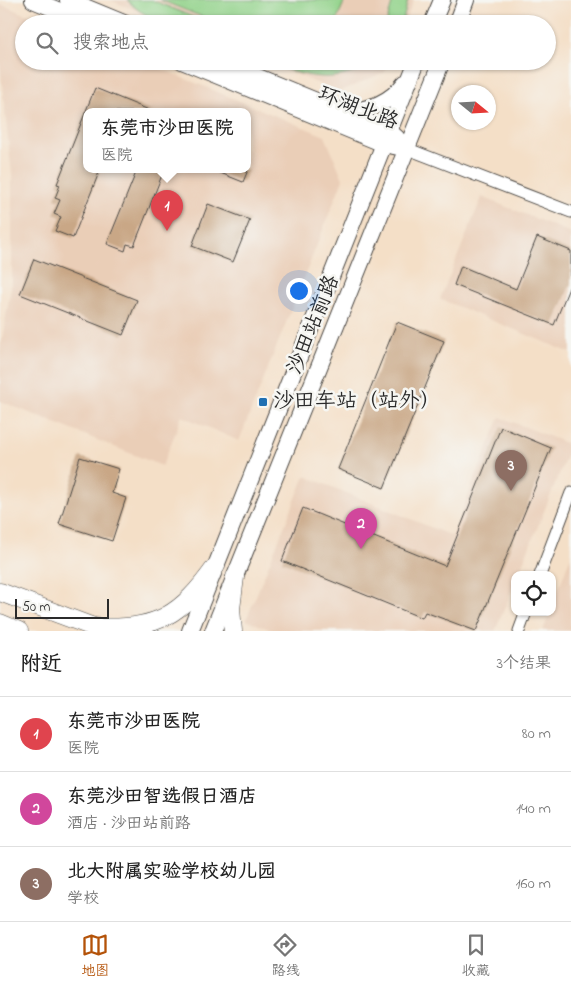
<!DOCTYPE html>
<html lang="zh">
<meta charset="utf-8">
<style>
body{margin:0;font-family:"Indie Flower","LXGW WenKai TC",sans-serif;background:#f2f2f2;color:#222}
.controls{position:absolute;right:15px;bottom:15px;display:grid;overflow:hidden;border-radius:10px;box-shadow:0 1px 4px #0004}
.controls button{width:45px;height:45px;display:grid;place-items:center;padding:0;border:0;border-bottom:1px solid #e0e0e0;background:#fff;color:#222;font:25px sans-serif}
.compass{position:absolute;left:451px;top:85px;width:45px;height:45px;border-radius:50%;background:#fff;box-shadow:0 1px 4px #0004;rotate:108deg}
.scale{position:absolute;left:15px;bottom:12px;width:94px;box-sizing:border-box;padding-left:5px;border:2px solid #2b2b2b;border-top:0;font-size:14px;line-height:18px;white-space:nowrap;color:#2b2b2b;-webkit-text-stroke:4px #f6f6f2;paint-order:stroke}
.you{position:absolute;left:298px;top:290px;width:18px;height:18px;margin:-12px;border:4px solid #fff;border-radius:50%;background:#1a73e8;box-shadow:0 0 0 8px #1a73e833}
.badge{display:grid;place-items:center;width:32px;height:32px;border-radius:50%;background:#b45309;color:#fff;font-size:16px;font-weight:700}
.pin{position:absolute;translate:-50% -41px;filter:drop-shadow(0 1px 2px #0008)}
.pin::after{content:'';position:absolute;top:26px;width:18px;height:15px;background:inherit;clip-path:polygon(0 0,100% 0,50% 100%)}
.popup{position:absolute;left:83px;top:108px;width:168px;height:65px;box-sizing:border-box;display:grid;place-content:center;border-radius:10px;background:#fff;filter:drop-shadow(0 1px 4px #0005);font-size:16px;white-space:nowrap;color:#767676}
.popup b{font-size:19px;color:#222}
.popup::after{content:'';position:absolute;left:50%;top:100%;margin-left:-10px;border:10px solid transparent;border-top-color:#fff}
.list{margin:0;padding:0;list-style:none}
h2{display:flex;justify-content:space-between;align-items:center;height:65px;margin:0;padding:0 20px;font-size:21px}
h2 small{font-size:16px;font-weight:400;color:#767676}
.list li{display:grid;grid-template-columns:32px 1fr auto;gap:15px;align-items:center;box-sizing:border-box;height:75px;padding:0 20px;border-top:1px solid #e0e0e0}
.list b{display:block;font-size:19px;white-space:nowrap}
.list p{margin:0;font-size:16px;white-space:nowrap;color:#767676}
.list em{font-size:16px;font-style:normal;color:#767676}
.icon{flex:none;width:28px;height:28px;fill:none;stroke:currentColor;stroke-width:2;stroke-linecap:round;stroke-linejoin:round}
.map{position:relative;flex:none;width:571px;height:631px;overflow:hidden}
.search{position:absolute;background:#fff;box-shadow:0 1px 4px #0004;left:15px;right:15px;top:15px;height:55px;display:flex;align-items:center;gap:12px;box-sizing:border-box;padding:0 18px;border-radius:28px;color:#767676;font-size:19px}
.sheet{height:290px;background:#fff}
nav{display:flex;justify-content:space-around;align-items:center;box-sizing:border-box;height:70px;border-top:1px solid #e0e0e0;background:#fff;font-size:14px;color:#767676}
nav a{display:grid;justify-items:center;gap:2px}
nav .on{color:#b45309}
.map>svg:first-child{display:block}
.built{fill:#eaceb7;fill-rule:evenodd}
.green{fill:#91d289;stroke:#5e7e5a}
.building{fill:#c9a786}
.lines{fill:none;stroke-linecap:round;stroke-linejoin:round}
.street-casing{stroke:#494642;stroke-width:13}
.secondary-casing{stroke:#494642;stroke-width:18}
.primary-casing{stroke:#494642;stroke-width:19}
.street{stroke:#fff;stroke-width:11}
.secondary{stroke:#fff;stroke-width:16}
.primary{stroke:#fff;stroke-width:18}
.poi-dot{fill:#1f6fb2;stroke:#f6f6f2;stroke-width:2}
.labels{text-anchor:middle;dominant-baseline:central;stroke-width:5;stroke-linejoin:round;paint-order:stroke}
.street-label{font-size:21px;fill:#2b2b2b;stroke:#f6f6f2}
.poi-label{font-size:21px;fill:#2b2b2b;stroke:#f6f6f2;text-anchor:start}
</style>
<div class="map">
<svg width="571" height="631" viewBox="0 0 571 631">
<rect width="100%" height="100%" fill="#f6f6f2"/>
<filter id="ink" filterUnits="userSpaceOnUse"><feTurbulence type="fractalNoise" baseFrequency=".02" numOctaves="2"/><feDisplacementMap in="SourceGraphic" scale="10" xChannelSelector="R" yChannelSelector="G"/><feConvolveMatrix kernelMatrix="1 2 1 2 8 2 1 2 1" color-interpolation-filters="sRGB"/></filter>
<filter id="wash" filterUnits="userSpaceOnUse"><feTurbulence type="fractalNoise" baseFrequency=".0096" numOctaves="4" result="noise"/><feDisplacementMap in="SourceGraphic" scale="20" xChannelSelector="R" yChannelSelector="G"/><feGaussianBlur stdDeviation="1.12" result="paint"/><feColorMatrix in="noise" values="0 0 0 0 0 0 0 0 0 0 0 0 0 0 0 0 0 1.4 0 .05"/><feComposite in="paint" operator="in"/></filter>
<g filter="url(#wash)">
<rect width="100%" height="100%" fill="#f4dfc7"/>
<g class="built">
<path d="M110,0H414L404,24H169Z"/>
<path d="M0,4L50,24H24V61H142L325,136L343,179L239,441L182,416L162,466L0,401V351L12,282V175L0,66ZM87,112H247V170H87Z"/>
<path d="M263,61H390L385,72L339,92Z"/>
<path d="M482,197L571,233V353L440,299Z"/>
<path d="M500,417L571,445L518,575H515V583L495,631H274L246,620L305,476L452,536Z"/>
<path d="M571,556V631H543L550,612H552V606Z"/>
</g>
<g class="green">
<path d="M127,0H152L210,24C177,24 151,25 127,0Z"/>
<path d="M160,0H345L335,24H220Z"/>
<path d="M393,0H408L402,24H386Z"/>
<path d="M263,61H321L320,63L374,61C338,88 301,76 263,61Z"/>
</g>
<g id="blocks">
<g class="building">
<path d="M95,88L154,112H87V170H100L73,238L55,231L61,217L54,214L60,200L55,198L60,185L57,184Z"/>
<path d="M137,170H164L134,246L127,244L125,251L107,244Z"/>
<path d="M213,170H248L243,182Z"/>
<path d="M208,204L250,220L233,262L192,246Z"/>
<path d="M537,237L571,251V283L554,325L454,285L461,266L516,289Z"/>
<path d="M34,259L137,300L123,335L20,294Z"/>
<path d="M397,322L444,341L384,488L338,469Z"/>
<path d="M501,427L551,448L476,631L425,612L422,618L282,561L303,508L445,566Z"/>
<path d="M80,457L119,469L112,493L126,498L112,541L59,524Z"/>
</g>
</g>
</g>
<g filter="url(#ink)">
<use href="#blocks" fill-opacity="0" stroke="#494642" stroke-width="1"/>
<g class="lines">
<defs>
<g id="street">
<path d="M408,149L571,212"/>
<path d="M540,575L571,493"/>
<path d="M519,631L526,612"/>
</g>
<g id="secondary">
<path d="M33,0L91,24"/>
<path d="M68,0L126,24"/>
<path d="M432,24L442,0"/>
<path d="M457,24L466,0"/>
<path d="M182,61L384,144L408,149"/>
<path d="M219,61L389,131L397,138"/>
<path d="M344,111C368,111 390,103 405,83"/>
<path d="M190,631L417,61"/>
<path d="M213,631L442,61"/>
</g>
<g id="primary">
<path d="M0,592L104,631"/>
<path d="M0,623L19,631"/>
<path d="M94,627C157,631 181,615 216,566"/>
<path d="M233,631L231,609L235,577"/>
</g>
</defs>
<use href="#street" class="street-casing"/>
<use href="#secondary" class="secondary-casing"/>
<use href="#primary" class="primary-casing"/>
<use href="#street" class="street"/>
<use href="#secondary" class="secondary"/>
<use href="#primary" class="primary"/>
</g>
</g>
<rect class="poi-dot" x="258" y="397" width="10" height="10" rx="2.5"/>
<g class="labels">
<g class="street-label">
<text transform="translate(358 109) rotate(21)">环湖北路</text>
<text transform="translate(314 325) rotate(-68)">沙田站前路</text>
</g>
<g class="poi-label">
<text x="273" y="402">沙田车站（站外）</text>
</g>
</g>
</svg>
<div class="controls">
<button><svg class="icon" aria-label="locate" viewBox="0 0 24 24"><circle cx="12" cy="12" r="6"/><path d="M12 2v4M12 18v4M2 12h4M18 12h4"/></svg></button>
</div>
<svg class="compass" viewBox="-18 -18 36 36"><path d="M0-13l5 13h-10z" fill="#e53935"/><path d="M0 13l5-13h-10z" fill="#767676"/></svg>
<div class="scale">50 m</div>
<div class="you"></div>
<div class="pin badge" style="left:167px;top:231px;background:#e0444e">1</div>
<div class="popup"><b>东莞市沙田医院</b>医院</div>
<div class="pin badge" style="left:361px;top:549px;background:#d1479c">2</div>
<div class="pin badge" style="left:511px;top:491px;background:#8d6e63">3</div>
<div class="search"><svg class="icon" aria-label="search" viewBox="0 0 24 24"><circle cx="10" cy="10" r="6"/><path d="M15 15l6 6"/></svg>搜索地点</div>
</div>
<section class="sheet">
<h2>附近<small>3个结果</small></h2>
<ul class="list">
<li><span class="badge" style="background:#e0444e">1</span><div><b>东莞市沙田医院</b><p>医院</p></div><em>80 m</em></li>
<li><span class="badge" style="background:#d1479c">2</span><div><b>东莞沙田智选假日酒店</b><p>酒店 · 沙田站前路</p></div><em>140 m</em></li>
<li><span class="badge" style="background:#8d6e63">3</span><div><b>北大附属实验学校幼儿园</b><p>学校</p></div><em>160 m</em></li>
</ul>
</section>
<nav>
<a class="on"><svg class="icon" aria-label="map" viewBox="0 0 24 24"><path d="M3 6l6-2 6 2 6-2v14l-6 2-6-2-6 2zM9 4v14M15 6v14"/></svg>地图</a>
<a><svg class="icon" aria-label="directions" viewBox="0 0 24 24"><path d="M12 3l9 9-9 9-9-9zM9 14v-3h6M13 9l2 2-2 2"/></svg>路线</a>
<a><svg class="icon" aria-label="saved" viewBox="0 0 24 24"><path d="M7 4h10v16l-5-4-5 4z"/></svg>收藏</a>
</nav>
